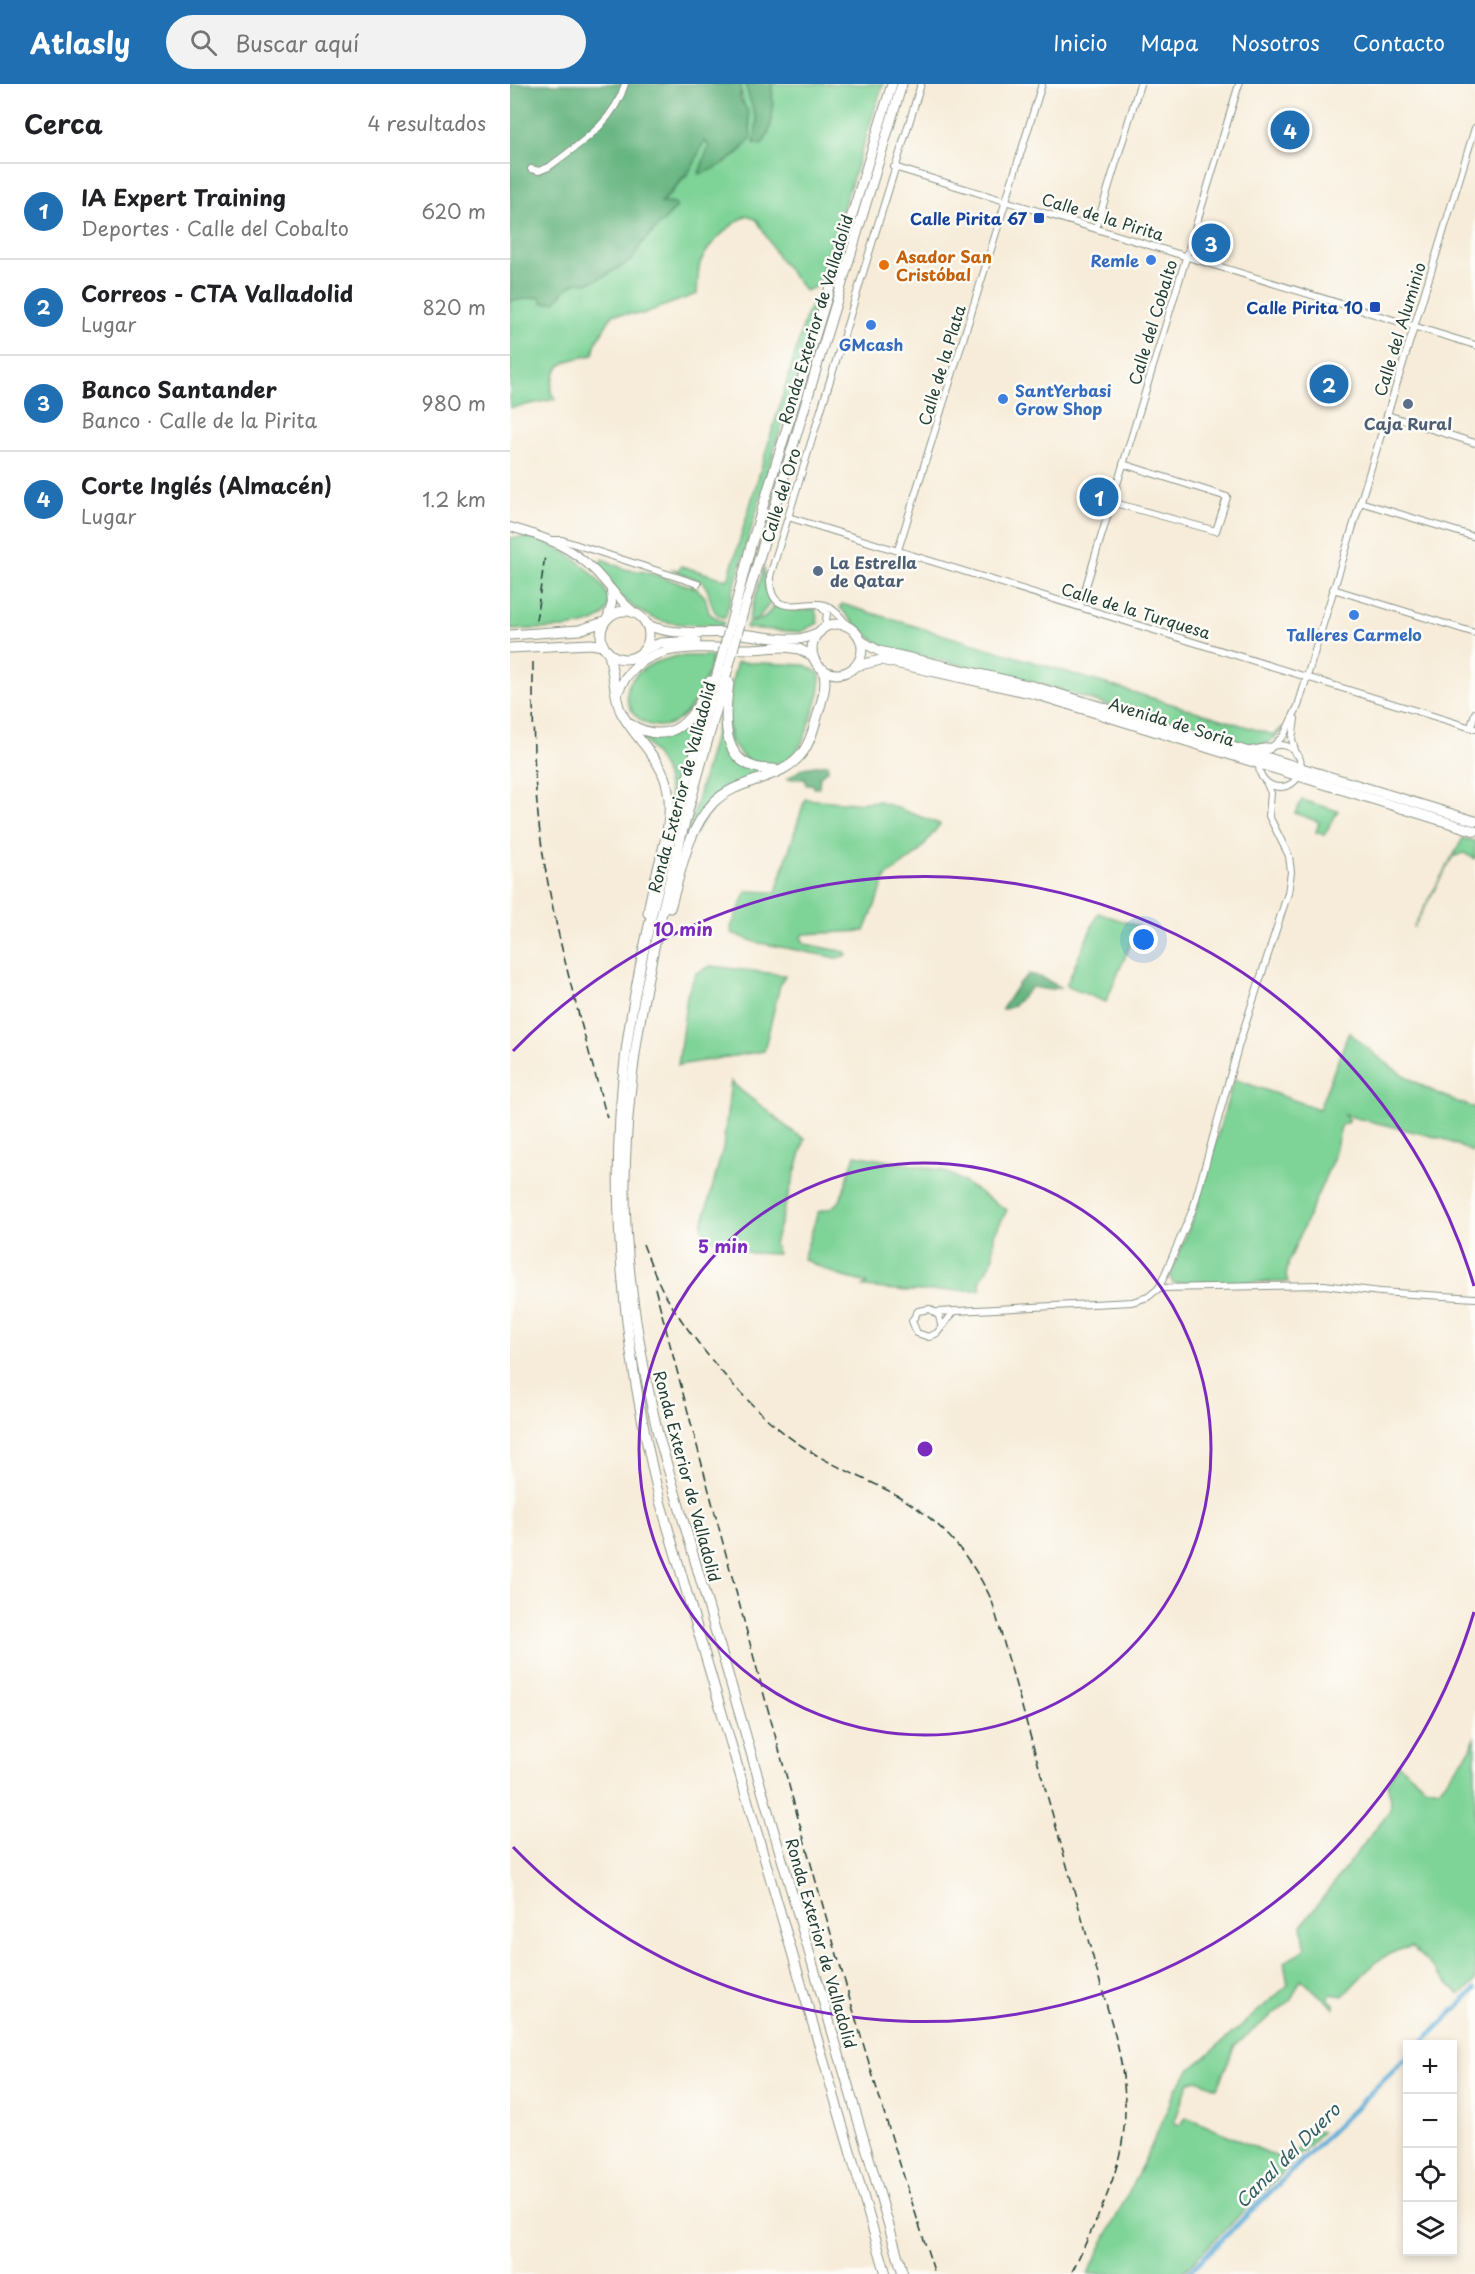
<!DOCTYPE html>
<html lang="es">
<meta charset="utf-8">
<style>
body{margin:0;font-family:"Playpen Sans",sans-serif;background:#f2f2f2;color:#202124}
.controls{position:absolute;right:18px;bottom:18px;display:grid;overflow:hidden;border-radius:0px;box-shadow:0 3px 9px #0003}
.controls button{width:54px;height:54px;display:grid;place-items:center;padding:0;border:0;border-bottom:2px solid #e0e0e0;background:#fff;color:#202124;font:30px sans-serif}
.you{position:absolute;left:634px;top:856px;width:21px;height:21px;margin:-15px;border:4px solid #fff;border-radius:50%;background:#1a73e8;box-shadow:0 0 0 9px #1a73e833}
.badge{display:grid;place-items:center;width:39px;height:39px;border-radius:50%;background:#1f6fb2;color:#fff;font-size:20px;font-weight:700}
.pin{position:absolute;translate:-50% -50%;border:3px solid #fff;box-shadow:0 2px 6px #0006}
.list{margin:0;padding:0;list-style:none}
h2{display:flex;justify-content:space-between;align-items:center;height:78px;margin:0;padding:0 24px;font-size:26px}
h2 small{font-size:20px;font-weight:400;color:#757577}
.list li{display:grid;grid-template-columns:39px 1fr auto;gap:18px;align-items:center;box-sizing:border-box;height:96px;padding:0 24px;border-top:2px solid #e0e0e0}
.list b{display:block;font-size:22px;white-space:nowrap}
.list p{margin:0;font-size:20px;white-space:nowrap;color:#757577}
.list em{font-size:20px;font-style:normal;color:#757577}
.icon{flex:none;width:33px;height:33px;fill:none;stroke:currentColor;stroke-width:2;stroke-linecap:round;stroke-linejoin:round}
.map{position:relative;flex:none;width:965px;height:2190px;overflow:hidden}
header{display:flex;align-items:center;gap:36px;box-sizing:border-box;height:84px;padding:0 30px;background:#1f6fb2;color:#fff}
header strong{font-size:28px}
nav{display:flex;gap:33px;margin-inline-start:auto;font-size:21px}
.search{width:420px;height:54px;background:#f2f2f2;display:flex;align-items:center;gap:15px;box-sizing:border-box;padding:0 21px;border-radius:33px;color:#757577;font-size:22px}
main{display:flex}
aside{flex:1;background:#fff}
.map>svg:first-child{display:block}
.green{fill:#7ed397;stroke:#4e8866;stroke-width:1.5}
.forest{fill:#66b580;stroke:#42795a;stroke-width:1.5}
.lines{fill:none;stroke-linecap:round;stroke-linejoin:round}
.canal{stroke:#5eadd8;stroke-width:5}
.minor-casing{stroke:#8b9486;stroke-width:8}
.major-casing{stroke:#8b9486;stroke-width:10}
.highway-casing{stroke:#8b9486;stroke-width:11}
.minor{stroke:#fff;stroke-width:6}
.major{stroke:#fff;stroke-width:8}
.highway{stroke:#fff;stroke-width:9}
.rail{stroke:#1f3d34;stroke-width:1.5;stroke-dasharray:9 4.5;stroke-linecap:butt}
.highway-bridge-casing{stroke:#8b9486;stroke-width:11;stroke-linecap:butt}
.highway-bridge{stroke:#fff;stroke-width:9}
.ring{fill:none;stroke:#7b2cbf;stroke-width:3}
.transit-dot{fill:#1a4fb4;stroke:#fdfcf7;stroke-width:2}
.shop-dot{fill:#3f7fe0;stroke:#fdfcf7;stroke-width:2}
.food-dot{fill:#e8710a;stroke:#fdfcf7;stroke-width:2}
.service-dot{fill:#5c6f8a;stroke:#fdfcf7;stroke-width:2}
.labels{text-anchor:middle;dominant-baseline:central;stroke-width:5;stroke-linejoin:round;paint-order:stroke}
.street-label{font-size:16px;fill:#1f3d34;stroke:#fdfcf7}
.transit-label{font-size:16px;font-weight:bold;fill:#164399;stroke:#fdfcf7;text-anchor:end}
.food-label{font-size:16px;font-weight:bold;fill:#c56008;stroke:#fdfcf7;text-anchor:start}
.shop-label{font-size:16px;font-weight:bold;fill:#366cbe;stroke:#fdfcf7}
.service-label{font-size:16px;font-weight:bold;fill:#4e5e75;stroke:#fdfcf7}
.water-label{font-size:18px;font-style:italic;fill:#325f65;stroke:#fdfcf7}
.centre{fill:#7b2cbf;stroke:#fdfcf7;stroke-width:3}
.ring-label{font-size:18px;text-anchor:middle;font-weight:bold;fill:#7b2cbf;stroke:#fdfcf7;stroke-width:5;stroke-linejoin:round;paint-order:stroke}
</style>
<header>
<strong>Atlasly</strong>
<div class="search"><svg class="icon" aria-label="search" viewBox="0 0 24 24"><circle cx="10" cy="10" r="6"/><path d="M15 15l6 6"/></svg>Buscar aquí</div>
<nav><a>Inicio</a><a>Mapa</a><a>Nosotros</a><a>Contacto</a></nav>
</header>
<main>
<aside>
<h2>Cerca<small>4 resultados</small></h2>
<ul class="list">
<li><span class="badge">1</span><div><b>IA Expert Training</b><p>Deportes · Calle del Cobalto</p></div><em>620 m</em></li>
<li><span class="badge">2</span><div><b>Correos - CTA Valladolid</b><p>Lugar</p></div><em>820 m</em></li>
<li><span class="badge">3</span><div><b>Banco Santander</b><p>Banco · Calle de la Pirita</p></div><em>980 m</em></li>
<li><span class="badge">4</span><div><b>Corte Inglés (Almacén)</b><p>Lugar</p></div><em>1.2 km</em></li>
</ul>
</aside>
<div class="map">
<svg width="965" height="2190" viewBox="0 0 965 2190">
<rect width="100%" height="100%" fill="#fdfcf7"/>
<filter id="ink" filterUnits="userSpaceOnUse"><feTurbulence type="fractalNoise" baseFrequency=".0167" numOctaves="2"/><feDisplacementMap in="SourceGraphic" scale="12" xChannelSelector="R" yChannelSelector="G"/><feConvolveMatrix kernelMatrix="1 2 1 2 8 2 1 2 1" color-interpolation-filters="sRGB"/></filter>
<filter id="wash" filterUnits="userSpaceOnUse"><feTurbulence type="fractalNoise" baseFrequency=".008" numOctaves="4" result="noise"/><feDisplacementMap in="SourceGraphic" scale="24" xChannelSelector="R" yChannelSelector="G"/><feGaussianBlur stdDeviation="1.35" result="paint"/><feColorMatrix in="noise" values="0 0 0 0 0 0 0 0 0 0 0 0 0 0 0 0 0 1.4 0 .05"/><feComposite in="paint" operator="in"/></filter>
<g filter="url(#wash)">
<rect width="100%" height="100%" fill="#f7ecd9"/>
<g class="green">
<path d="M231,0H235L247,37L244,59L251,61C265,47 263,19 262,0H373L313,187L305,203L295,207L268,173L247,136L237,131C219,142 201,157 191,177C187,186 188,200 187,210L132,230H103L86,258L83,271C57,276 42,278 41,309L46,315L0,324V217L30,213L33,219L45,218L56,205L67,197L89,195L122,176L131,160L166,124L162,119L151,120L178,90L194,57L199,62L189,89C201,88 210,81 220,75C260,50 229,31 231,0Z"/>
<path d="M311,208L215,534C197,529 203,510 193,498L160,485L169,486L171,482L218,496L297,229Z"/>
<path d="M18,453C29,457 42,461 53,467C73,478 124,520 83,538C62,547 24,544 0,546V454Z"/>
<path d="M93,475L114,485L135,488L186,504L195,513L199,529L214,539L212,542C172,539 147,545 115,516C104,506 97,493 87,483Z"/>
<path d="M254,483L256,505L262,517L248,534L238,537Z"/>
<path d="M266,520L284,527L305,525L308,539L291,548L236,544L237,540L254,534Z"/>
<path d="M332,520L764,651L773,643C765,659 751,663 734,663L517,596L381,565C362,557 343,540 330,523Z"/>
<path d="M167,572H203C172,695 92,626 125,592C136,580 152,576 167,572Z"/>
<path d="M227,578L295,581L309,589C313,602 307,616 303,629C294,656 286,685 251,680C242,679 234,675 228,667C211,646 220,602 227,578Z"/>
<path d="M197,612L162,740C158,695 160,684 128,650C166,662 180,642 197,612Z"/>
<path d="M214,618L222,670L256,687L213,707L173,768Z"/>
<path d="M295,715L344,719L369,717L430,740L408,769L376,793L355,847L293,850L291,853L295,860L335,868L337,871L327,874L245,858L222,849L221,843L237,807L266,808Z"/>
<path d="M792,716L828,727L814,751L806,748L809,738L785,729Z"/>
<path d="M953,754L965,757V775L954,769L942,773L903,844Z"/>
<path d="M588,829L628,842L596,918L556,902Z"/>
<path d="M201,882L275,891L270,901L254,967L168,981L177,911L186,889Z"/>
<path d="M839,948C879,985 913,1007 965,1024V1061L962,1068L934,1055L834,1031L839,1037L831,1042L823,1075L779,1177L776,1192L778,1198L663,1199L660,1193L686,1125L724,995L809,1025Z"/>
<path d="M221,997C230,1007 239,1013 250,1021C268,1034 274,1044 295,1055L264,1160L268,1170L241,1169L194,1153L192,1141L213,1064Z"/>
<path d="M345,1071L430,1086L444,1092L497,1126L484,1151L483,1175L470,1197V1206L397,1207L353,1203L357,1199L330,1192L293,1175L308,1128L321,1124L330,1117Z"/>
<path d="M965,1652V1898L950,1911L902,1863C870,1867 854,1890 833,1912L821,1910L818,1914L824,1920V1924L791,1895L781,1916L725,1961L707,2004L687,1996L679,1998L664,2039L671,2041L676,2033L777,2077L804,2046L812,2048L671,2190H578L641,2063L666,2005L680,1986L778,1901L774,1878L791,1869L795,1863L792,1841L880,1726L881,1715L877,1700L888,1680L915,1702L929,1705L961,1665Z"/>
</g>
<g class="forest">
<path d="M0,0H231L230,15L238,27L241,54C230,70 208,86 189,90L199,62L194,57L183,82L151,119L166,120V124L131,160L122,176L89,195L76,199L67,198L56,205L45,218L33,219L30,213L0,217Z"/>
<path d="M235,0H262C263,19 265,47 251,61L244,59L247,37Z"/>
<path d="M318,680V686L310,692L309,704H304L303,700L296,701L295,695H277L293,684Z"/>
<path d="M519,890L533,894L550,903L540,906L522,903C513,910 505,926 492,925L509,899Z"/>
</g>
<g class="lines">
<g class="canal">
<path d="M910,1960L965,1906"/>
<path d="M677,2190L898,1972"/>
</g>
</g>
</g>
<g filter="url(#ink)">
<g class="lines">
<defs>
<g id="minor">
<path d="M384,83L965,261"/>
<path d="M21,85L29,87L39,83C70,59 103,40 115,0"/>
<path d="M586,144L630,0"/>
<path d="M877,331L965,359"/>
<path d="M601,418L706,447L717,413L613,380"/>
<path d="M850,418L965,453"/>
<path d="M278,433L965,645"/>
<path d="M41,456H52L188,500"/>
<path d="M388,466L532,0"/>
<path d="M823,505L965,549"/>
<path d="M309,521L317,529L315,544"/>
<path d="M570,522L729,0"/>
<path d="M339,543C332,535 325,525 315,521C295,515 259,538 260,492L411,0"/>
<path d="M785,635L782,655L786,670"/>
<path d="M961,643L965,629"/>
<circle cx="770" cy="682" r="21"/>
<path d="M763,662L774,651L788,622L965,44"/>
<path d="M649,1204L814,1201L870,1208L965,1214"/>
<path d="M427,1228L622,1218L638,1213L649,1204L683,1125L729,960L778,809L781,788L779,772L759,732L761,709L757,700"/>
<path d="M431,1241L429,1232L420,1225L408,1227L402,1237L407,1249L419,1253L427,1249L443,1229"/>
</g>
<g id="major">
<path d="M0,443C33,452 62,463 86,488C99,502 110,517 125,529"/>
<path d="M97,535L102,519L101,507"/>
</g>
<g id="highway">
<circle cx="115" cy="551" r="24"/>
<path d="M224,527L240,465L382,0"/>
<path d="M233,528L392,0"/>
<path d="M136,540C161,553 195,547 223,549C244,551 266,556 288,555C296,554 302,551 310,548"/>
<circle cx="327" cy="565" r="25"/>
<path d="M0,551L69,546L94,538"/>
<path d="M351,557L369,567L526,603L965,737"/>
<path d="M269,562L289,565L303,572"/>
<path d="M0,564L81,560L93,562"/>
<path d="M134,566L150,559L186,557"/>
<path d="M99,570C103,585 105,617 111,628C125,655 153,675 158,707C165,746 143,789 138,829"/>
<path d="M210,580C175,707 133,836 116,967C97,1118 114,1270 150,1417L376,2190"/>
<path d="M219,581C172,749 117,922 115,1097C114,1182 129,1268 148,1350L393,2190"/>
<path d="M346,582L371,576L525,610L965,747"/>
<path d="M219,598C214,636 209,687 264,685"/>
<path d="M108,608C130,554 190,564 238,565C250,565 263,563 275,563"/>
<path d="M120,640C162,665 185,635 200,597"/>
<path d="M739,668L759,664"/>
<path d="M160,824C171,789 177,746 203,719C228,693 273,697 293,668C301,657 304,643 308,630C312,615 318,601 313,585"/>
</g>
</defs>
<use href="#minor" class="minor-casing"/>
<use href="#major" class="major-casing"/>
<use href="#highway" class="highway-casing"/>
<use href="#minor" class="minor"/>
<use href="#major" class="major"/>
<use href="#highway" class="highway"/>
<g class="rail">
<path d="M26,537L35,471"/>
<path d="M23,578C23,640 23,703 32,764C46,856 73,945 97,1034"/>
<path d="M133,1160C140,1178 147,1197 157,1214C187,1263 244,1331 292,1362C319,1380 349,1392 377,1406C426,1431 459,1468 482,1517L605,1951C631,2053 603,2101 561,2190"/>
<path d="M145,1204C233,1534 319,1865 425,2190"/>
</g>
<defs>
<g id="highway-bridge">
<path d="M210,580L224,527"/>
<path d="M219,581L233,528"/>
</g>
</defs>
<use href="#highway-bridge" class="highway-bridge-casing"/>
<use href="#highway-bridge" class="highway-bridge"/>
</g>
</g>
<g class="ring">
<circle cx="415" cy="1365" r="286"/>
<path d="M964 1528A573 573 0 0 1 3 1763M3 967A573 573 0 0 1 964 1202"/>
</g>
<g class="transit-dot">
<rect x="523" y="128" width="12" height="12" rx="3"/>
<rect x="859" y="217" width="12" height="12" rx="3"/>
</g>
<g class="shop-dot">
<circle cx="641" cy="176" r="6"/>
<circle cx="361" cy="241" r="6"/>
<circle cx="493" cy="315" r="6"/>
<circle cx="844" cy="531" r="6"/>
</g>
<circle class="food-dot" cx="374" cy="181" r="6"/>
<g class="service-dot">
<circle cx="898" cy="320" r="6"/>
<circle cx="308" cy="487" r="6"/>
</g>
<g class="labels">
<g class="street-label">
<text transform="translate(593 132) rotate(17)">Calle de la Pirita</text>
<text transform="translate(305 235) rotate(-73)">Ronda Exterior de Valladolid</text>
<text transform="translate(642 238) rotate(-73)">Calle del Cobalto</text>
<text transform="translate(889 245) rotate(-73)">Calle del Aluminio</text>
<text transform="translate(431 281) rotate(-73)">Calle de la Plata</text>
<text transform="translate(270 411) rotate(-73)">Calle del Oro</text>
<text transform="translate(626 526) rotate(17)">Calle de la Turquesa</text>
<text transform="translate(662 637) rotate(17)">Avenida de Soria</text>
<text transform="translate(171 703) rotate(-75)">Ronda Exterior de Valladolid</text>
<text transform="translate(178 1392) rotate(75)">Ronda Exterior de Valladolid</text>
<text transform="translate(312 1859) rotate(74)">Ronda Exterior de Valladolid</text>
</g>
<g class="transit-label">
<text x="517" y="134">Calle Pirita 67</text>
<text x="853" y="223">Calle Pirita 10</text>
</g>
<g class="food-label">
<text x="386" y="172">Asador San<tspan x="386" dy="18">Cristóbal</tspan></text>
</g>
<g class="shop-label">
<text x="629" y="176" text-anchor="end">Remle</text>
<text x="361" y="260">GMcash</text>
<text x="505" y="306" text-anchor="start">SantYerbasi<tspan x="505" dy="18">Grow Shop</tspan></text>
<text x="844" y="550">Talleres Carmelo</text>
</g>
<g class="service-label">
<text x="898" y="339">Caja Rural</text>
<text x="320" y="478" text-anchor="start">La Estrella<tspan x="320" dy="18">de Qatar</tspan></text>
</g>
<g class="water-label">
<text transform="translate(777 2071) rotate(-45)">Canal del Duero</text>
</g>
</g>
<circle cx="415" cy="1365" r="9" class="centre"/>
<g class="ring-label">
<text x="173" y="852">10 min</text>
<text x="213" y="1169">5 min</text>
</g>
</svg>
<div class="controls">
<button>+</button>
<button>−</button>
<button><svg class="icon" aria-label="locate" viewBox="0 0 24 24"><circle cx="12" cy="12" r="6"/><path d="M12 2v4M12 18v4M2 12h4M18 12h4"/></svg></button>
<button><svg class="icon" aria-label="layers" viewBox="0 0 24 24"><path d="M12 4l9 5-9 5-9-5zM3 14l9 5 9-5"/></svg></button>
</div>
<div class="you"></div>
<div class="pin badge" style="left:589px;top:413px">1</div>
<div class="pin badge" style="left:819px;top:300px">2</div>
<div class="pin badge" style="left:701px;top:159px">3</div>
<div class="pin badge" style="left:780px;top:46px">4</div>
</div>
</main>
